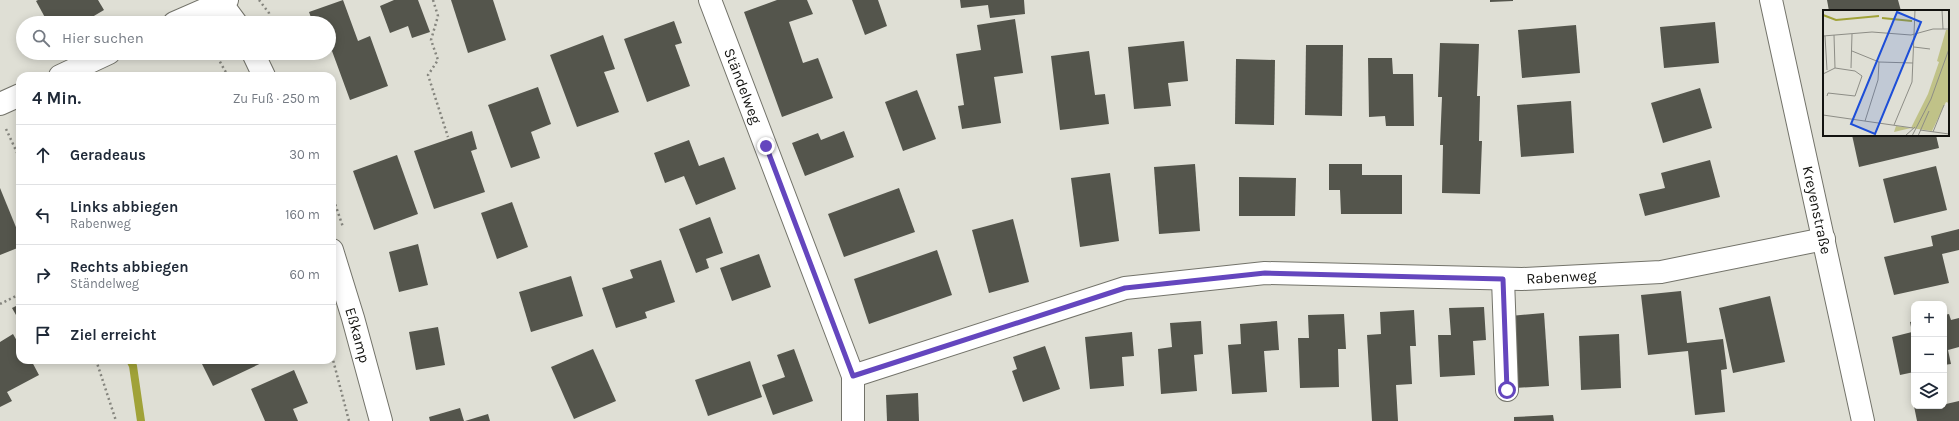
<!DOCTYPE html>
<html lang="de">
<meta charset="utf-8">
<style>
body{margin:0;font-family:Karla,sans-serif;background:#f2f2f3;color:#1f2937}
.controls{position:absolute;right:12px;bottom:12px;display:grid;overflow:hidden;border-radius:8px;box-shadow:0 2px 10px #0003}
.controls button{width:36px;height:36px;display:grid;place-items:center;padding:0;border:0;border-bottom:1px solid #e0e1e3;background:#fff;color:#1f2937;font:20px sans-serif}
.stop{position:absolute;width:12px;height:12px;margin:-9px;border:3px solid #6446be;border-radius:50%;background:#fff}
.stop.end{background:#6446be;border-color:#fff;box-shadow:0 1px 4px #0008}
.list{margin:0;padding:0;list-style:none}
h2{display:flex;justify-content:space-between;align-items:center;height:52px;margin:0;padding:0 16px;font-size:17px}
h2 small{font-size:13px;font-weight:400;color:#747a83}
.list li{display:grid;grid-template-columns:26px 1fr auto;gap:12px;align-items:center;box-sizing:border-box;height:60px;padding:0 16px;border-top:1px solid #e0e1e3}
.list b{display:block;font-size:15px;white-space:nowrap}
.list p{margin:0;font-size:13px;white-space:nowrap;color:#747a83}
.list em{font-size:13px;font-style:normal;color:#747a83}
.icon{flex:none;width:22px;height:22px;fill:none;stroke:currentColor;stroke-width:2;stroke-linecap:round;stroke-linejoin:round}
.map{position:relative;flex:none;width:1959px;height:421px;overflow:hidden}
.search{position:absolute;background:#fff;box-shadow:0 2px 10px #0003;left:16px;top:16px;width:320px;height:44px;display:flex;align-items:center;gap:10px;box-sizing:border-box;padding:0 14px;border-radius:22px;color:#747a83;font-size:15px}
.panel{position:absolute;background:#fff;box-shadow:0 2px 10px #0003;left:16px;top:72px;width:320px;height:292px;border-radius:12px}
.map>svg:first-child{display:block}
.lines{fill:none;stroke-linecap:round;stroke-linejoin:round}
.stream{stroke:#a0a238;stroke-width:8}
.building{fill:#54554c}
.minor-casing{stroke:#73736a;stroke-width:24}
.path{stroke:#85857e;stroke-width:2.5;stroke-dasharray:2 3;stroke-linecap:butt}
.minor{stroke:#fff;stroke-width:22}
.route{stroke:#6446be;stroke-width:5}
.labels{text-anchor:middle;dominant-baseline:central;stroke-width:4;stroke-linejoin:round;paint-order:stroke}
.street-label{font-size:15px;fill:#131310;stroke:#fff}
.inset-river{fill:none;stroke:#a0a238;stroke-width:2}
.inset-road{fill:none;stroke:#8d8d86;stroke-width:1}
.view{fill:#1d4ed8;fill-opacity:0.15;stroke:#1d4ed8;stroke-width:2}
.inset-edge{fill:none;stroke:#131310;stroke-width:2}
</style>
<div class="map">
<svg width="1959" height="421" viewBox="0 0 1959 421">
<rect width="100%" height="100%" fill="#dfdfd5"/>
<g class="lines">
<path class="stream" d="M130,360L133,366L141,421"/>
</g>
<g class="building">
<path d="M38,0H98L104,10L82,23H48L36,1Z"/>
<path d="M343,0L358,41L370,36L388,86L350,100L332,51L329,52V23H313L309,12Z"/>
<path d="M394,0H418L430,32L412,38L408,26L390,33L380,6Z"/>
<path d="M451,0H493L506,40L468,53Z"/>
<path d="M777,0H807L813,14L789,22L803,63L818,58L833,98L782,117L744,12Z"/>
<path d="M852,0H878L887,26L865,35Z"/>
<path d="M960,0H1024L1025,14L990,18L988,5L961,8Z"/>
<path d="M1490,0H1513V1L1490,2Z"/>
<path d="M1827,0H1898L1901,11H1829Z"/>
<path d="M1015,19L1023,73L994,77L1001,123L962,129L958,106L964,105L956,54L981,50L977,25Z"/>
<path d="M674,21L682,43L675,45L690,86L647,102L624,39Z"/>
<path d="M1715,22L1719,63L1664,68L1660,27Z"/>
<path d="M1576,25L1580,73L1522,78L1518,30Z"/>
<path d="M603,35L615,69L604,72L619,112L577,127L550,55Z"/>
<path d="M1184,41L1188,81L1168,83L1171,106L1134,109L1128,47Z"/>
<path d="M1440,43L1479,44L1477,96H1480L1479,141H1482L1480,194L1442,193L1443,145H1440L1442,97H1438Z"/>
<path d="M1306,45H1343L1342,116L1305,115Z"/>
<path d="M1089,51L1095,95L1105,94L1109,124L1060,130L1051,56Z"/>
<path d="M1368,58H1392L1393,74H1413L1414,126H1386L1385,116L1369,117Z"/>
<path d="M1236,59L1275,60L1274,125L1235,124Z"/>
<path d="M538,87L551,124L531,132L540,158L511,168L488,105Z"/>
<path d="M1700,88L1712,128L1663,143L1651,103Z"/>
<path d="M917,90L936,139L903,151L885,102Z"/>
<path d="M1571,101L1574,153L1521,157L1517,105Z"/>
<path d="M472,131L477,149L471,151L485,192L434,209L414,151Z"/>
<path d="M844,131L854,157L805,176L792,143L818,133L821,140Z"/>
<path d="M1852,135H1936L1939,148L1859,167Z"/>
<path d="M689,140L699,166L724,157L736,189L696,205L684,176L665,183L654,153Z"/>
<path d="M397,155L418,214L374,230L353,171Z"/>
<path d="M1710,160L1720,197L1645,216L1639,194L1665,188L1661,173Z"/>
<path d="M1195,164L1200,231L1159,234L1154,167Z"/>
<path d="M1329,164H1362V175H1402V214H1341L1340,190H1329Z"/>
<path d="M1936,166L1947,210L1894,223L1883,179Z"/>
<path d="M1110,173L1119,241L1080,247L1071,178Z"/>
<path d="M1239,177L1296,178L1295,216H1239Z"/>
<path d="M0,188L20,237V247L0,255Z"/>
<path d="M899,188L915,232L844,257L828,214Z"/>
<path d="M512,202L528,247L497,259L481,213Z"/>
<path d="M710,217L723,253L706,259L709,268L696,273L679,229Z"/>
<path d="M1013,219L1029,282L989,293L972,230Z"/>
<path d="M1959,229V250L1942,254L1949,283L1894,295L1884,257L1933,246L1931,236Z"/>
<path d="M418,244L428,285L399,292L389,252Z"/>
<path d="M937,250L952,295L869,324L854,279Z"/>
<path d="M759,254L771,287L732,301L720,268Z"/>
<path d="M661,260L675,302L645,312L647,318L616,328L602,288L633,278L630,270Z"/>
<path d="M571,276L583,316L531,332L519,292Z"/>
<path d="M1681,291L1687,343L1723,339L1727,369L1721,370L1725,412L1695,415L1688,351L1648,355L1641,295Z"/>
<path d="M1770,296L1785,362L1733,373L1719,308Z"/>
<path d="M20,304V322L12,308Z"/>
<path d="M1484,307L1486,340L1473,341L1475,375L1440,377L1438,335H1451L1449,308Z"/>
<path d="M1414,310L1416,346H1410L1412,384L1396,385L1398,421H1372L1367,335L1381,334L1380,312Z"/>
<path d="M1544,313L1549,386L1515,388L1510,316Z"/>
<path d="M1344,314L1346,349H1338L1339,387L1300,388L1298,338H1309L1308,315Z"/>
<path d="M1949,314L1951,320L1959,318V347L1948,350L1951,364L1944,365V315Z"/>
<path d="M1201,321L1203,354L1194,355L1197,391L1161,394L1158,349L1172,347L1170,323Z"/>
<path d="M1277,321L1279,350L1264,351L1267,392L1232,394L1228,345L1241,344L1240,324Z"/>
<path d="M1914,321V372L1900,375L1892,337L1912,332L1910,322Z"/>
<path d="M438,327L445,365L416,370L409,332Z"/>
<path d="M1132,332L1134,356L1122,357L1124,386L1090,389L1085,337Z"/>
<path d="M13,334L17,341L20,340V360H31L39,375L7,392L12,401L0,407V342Z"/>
<path d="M1619,334L1621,388L1581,390L1579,336Z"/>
<path d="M1045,346L1060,389L1023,402L1012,371L1017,369L1013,357Z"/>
<path d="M593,349L616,401L574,419L551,367Z"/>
<path d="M794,349L813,401L773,415L762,385L785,377L777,355Z"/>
<path d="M200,360H268L213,386Z"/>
<path d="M750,361L762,397L708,416L695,380Z"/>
<path d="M294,370L308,403L293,409L298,421H265L251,389Z"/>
<path d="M918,393L919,421H887L886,395Z"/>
<path d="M1944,398L1946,404L1959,401V421H1917L1914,406H1944Z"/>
<path d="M460,408L464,421H430L429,417Z"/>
<path d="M488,414L490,421H465Z"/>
<path d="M1553,415L1554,421H1514V417Z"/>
</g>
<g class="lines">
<defs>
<g id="minor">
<path d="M219,0L236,23"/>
<path id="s1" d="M710,0L853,376V421"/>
<path id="s2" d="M1771,0L1863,421"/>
<path d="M174,23L227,0"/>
<path d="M253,53L264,76"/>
<path d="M60,76L109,53"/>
<path d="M0,104L20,95"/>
<path id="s3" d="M332,250L353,318L381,421"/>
<path d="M1503,279L1507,390"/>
<path id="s4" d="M853,376L1125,288L1265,273L1522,279L1661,272L1824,239"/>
</g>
</defs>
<use href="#minor" class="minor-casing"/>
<g class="path">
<path d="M259,0L269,13L272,23"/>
<path d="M433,0L438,16L431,40L438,60L428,75L448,137"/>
<path d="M215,53L228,76"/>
<path d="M6,129L20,159"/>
<path d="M332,195L343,227"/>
<path d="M0,304L20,294"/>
<path d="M332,356L349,421"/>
<path d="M96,360L116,421"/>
</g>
<use href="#minor" class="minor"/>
</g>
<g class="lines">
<path class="route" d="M766,146L853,376L1125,288L1265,273L1503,279L1507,390"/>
</g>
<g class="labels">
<g class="street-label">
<text stroke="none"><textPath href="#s1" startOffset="92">Ständelweg</textPath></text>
<text stroke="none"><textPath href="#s2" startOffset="215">Kreyenstraße</textPath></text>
<text stroke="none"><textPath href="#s4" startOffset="723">Rabenweg</textPath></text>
<text stroke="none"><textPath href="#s3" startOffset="89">Eßkamp</textPath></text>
</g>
</g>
<g transform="translate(1823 10)">
<rect width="126" height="126" fill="#dfdfd5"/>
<path d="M123,20H126V93L123,92L109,121L88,118L71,122L73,116L88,118L105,84L116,52L114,51Z" fill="#c0c288"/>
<path class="inset-river" d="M0,5L13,10L56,6M59,8L89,11"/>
<path class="inset-road" d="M119,0L120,19M11,25L12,58M0,26L49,22L88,25L110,19H126M2,26L4,60M91,37L107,39M29,41L56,52L90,53M28,58L29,24M0,64L12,58L32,61L39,66L32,86L5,83L4,86M0,105L90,118M42,111L55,70L56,52M71,115L89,72L92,0M97,120L126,124M110,122L121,95M82,126L92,117M89,126L108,89L126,39M95,126L106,101"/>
<path class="view" d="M74,2L98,12L52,124L28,114Z"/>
<rect width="126" height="126" class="inset-edge"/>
</g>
</svg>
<div class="controls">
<button>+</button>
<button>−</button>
<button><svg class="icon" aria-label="layers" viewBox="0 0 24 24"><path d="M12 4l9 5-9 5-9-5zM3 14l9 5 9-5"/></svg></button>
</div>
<div class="stop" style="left:1507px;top:390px"></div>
<div class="stop end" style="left:766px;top:146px"></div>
<div class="search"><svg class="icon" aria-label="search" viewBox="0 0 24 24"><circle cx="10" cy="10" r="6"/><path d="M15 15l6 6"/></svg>Hier suchen</div>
<section class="panel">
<h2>4 Min.<small>Zu Fuß · 250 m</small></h2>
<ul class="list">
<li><svg class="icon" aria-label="ahead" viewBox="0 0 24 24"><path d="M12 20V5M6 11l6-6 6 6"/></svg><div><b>Geradeaus</b></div><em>30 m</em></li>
<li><svg class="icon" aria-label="left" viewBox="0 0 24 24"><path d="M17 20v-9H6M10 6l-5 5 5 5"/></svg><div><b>Links abbiegen</b><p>Rabenweg</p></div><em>160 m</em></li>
<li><svg class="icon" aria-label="right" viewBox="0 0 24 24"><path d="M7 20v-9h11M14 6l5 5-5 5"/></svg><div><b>Rechts abbiegen</b><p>Ständelweg</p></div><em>60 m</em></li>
<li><svg class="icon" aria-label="arrive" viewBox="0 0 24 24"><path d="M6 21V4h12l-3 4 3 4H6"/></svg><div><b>Ziel erreicht</b></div></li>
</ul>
</section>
</div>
